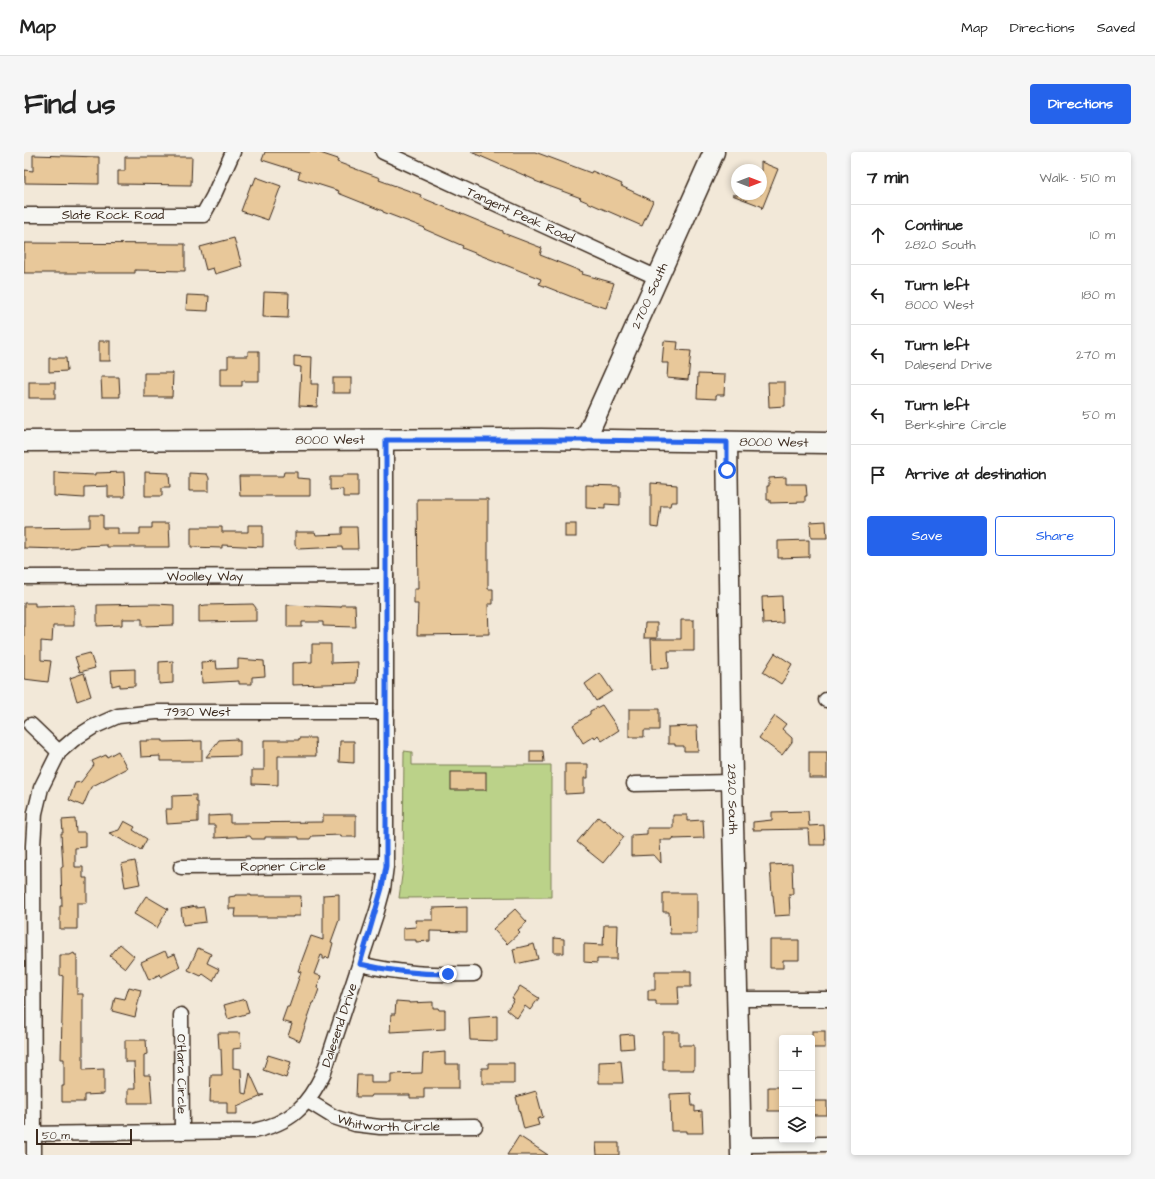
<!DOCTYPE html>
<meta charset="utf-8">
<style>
body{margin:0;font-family:"Architects Daughter",sans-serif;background:#f6f6f6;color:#222}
.controls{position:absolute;right:12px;bottom:12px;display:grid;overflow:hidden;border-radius:4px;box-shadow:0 2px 6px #0003}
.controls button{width:36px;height:36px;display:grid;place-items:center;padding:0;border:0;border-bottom:1px solid #e0e0e0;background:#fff;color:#222;font:20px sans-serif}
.compass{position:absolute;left:707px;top:12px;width:36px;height:36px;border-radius:50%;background:#fff;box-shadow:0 2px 6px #0003;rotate:90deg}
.scale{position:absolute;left:12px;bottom:10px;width:96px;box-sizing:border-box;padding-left:4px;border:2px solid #3b2a1e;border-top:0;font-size:11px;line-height:14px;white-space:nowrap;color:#3b2a1e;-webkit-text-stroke:3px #f6f6f2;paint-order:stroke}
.stop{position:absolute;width:12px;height:12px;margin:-9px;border:3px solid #2563eb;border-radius:50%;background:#fff}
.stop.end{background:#2563eb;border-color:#fff;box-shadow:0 1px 4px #0008}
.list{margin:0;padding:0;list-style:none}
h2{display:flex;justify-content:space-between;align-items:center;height:52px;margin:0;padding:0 16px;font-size:17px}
h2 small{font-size:13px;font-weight:400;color:#767676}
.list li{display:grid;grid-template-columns:26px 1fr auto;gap:12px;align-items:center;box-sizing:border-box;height:60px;padding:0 16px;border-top:1px solid #e0e0e0}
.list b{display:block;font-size:15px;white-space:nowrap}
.list p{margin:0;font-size:13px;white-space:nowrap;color:#767676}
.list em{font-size:13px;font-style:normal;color:#767676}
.actions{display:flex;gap:8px;padding:12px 16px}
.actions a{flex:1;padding:9px 0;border:1px solid #2563eb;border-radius:4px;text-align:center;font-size:14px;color:#2563eb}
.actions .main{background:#2563eb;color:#fff}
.icon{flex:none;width:22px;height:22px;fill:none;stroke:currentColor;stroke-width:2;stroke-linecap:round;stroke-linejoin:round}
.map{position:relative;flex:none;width:803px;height:1003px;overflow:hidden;border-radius:4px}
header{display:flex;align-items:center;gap:24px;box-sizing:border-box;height:56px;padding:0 20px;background:#fff;border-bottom:1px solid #e0e0e0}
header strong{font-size:19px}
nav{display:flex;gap:22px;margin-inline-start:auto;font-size:14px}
.intro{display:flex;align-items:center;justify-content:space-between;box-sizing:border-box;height:96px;padding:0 24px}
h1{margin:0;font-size:28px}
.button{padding:10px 18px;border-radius:4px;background:#2563eb;color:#fff;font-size:14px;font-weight:700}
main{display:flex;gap:24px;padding:0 24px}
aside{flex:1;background:#fff;border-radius:4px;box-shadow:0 2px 6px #0003}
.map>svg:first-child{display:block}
.green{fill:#bbd289;stroke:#7b7e54}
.building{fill:#e8c89a;stroke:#3b2a1e}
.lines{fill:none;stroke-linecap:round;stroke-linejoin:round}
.street-casing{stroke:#3b2a1e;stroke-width:17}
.secondary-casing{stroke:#3b2a1e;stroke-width:23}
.street{stroke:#f6f6f2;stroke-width:14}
.secondary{stroke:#f6f6f2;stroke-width:20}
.route{stroke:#2563eb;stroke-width:5}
.labels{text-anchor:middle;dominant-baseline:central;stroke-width:3.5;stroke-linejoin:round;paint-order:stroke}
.street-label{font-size:13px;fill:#3b2a1e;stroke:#f6f6f2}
</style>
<header>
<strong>Map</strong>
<nav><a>Map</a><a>Directions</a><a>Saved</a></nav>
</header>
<div class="intro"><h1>Find us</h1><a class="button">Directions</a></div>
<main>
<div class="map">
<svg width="803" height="1003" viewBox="0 0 803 1003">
<rect width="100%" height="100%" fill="#f2e8d8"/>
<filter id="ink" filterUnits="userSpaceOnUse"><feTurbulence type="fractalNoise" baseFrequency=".025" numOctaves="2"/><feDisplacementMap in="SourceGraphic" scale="8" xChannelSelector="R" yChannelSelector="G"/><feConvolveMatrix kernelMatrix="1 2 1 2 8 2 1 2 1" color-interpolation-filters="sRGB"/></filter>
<g filter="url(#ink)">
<path class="green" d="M380,599L388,600V613H527V745L375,746L379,716Z"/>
<g class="building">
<path d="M241,0H293L314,7L313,10L356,26L355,28L397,43L396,45L479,79V81L518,96L516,103L559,120L558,122L590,131L582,156L553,147L515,132L517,127L438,96L439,94L400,77L401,76L359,60V59L314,41L315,39L274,26L276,20L238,8Z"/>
<path d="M447,0H511L567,21L568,19L598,32L597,34L629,49L618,74L556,47L557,46L511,29V28Z"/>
<path d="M9,3L75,5V32L1,31V18L9,19Z"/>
<path d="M101,5H168L167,33L94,32V19H101Z"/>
<path d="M737,10L754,17L738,57L737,54L708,43L737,42Z"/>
<path d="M232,25L257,34L244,68L217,59L227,32L229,33Z"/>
<path d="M210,86L218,114L191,122L189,116L182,118L176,95Z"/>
<path d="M0,91L161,92V119L111,118V121H0Z"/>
<path d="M240,140L265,141L264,166L239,165Z"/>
<path d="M163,143L185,144L184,159L162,158Z"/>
<rect x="75" y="189" width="11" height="20"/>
<path d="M640,189L654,190L653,198L667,199L664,228L643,226L644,211H638Z"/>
<path d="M224,199H235V229H218V234H196V216H204V204H224Z"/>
<path d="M270,204L288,205L287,232H294L293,255L275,254L277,215L270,214Z"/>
<path d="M25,206H42L43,219L25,220Z"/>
<path d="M120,221H149L148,245H120Z"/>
<path d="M674,222L701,223L700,243H692V247L673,246Z"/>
<path d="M77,225H95L96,245H78Z"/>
<rect x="309" y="226" width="18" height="15"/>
<rect x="5" y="230" width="26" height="16"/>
<path d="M744,230H761V254L745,255Z"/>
<path d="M30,320L48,321V322L71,323V321L100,320L101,345H84V334L60,335V346L30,344Z"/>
<path d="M121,320L145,321L146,335H138V344H121Z"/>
<path d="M260,320H273V326L286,327V344H216L215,324H259Z"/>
<path d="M165,321L183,322L185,326V339H165Z"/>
<path d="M318,323H334V345H319V337L306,338V325H318Z"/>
<path d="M762,325V332H782L783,344H781V350L746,351V348H743V334H745V326Z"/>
<path d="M627,331L653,333V350H647L646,354H637L634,376L627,375Z"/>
<path d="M562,333L596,334V353L581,352V357L562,356Z"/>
<path d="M393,347H464V437H469V452H464L465,482L393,483L394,452H390V437H394Z"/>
<path d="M66,363H79V376H94V382H116V376H128V371H145L146,395H83V393L56,394V395L38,397L0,396V376L66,375Z"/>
<path d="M802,369L803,386H787L786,370Z"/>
<rect x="541" y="372" width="11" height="13"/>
<path d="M224,373H239V395L198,393V396L167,395V375H198V380H224Z"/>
<path d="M318,375H333L334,397H318V395L274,397L271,393V380H291L292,383L318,382Z"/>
<path d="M785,388V405L754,406V389Z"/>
<path d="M758,444L759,471L739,472L738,445Z"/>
<path d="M0,451H11V454L50,453V474H29L28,490L17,489V508L27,509L24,530L0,527Z"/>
<path d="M132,452L150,453V473L118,474V467H98V473L73,474V453Z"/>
<path d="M229,452L232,456V469L175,470V454L182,453Z"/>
<path d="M263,453L317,455V453H331L332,475L299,474V470H278V475H263Z"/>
<path d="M657,468H670V499H644L645,516L628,517L627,487H657Z"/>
<path d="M621,471H633V486H620Z"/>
<path d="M288,492H307V511L334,510L333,531L268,533V511L288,510Z"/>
<path d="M66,501L71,516L56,520L51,505Z"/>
<path d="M751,501L768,512L764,519L765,520L757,532L739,520Z"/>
<path d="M214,507L240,509L241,524L228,525V532H215V529L178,531L177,510L192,509L193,517L214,516Z"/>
<path d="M149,509V531L135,532V510Z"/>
<path d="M111,517V534L96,535V532L88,534L87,518Z"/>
<path d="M60,521L67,544L53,549L46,526Z"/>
<path d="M576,521L588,539L572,549L561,532Z"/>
<path d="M578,553L595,578L578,589L574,583L571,586L570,584L559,591L549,573L566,562V559Z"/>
<path d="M605,557H635V578H620V585H605Z"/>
<path d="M751,564L762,572L758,577L768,586V590L758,603L735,586Z"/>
<path d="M673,574L674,599H660V594H651V592H644V575Z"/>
<path d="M275,586H291L292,604H254V633L228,632V618H240V588H275Z"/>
<path d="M213,587V589H216V604L182,605L195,588Z"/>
<path d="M123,588H139V590L178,589V609H136V604L117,605L116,589H123Z"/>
<path d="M316,589H330V611L315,610Z"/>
<path d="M94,599L103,616L67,635L59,654L45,648L51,631L57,630L70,613L68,609L82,603L83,605Z"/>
<path d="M506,599H519L520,610H506Z"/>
<rect x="785" y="600" width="18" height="26"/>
<path d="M541,612H564V626H560V641L541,642Z"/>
<rect x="427" y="620" width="35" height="18"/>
<path d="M172,643V650H174V670L143,672L142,657H148V644Z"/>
<path d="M784,659L785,674L800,673L801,693H785L784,677L729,678V670L748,668V660Z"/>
<path d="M206,663V671L299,670V663H332V685H317V683L288,684L286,687H275V685H241V687H228L226,684L191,686V673H184V664Z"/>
<path d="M649,663H663V669L679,668L680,686L650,687V685L648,688H636L637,711L630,703L607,704V683L623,682V676H649Z"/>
<path d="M574,665L579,669L580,668L600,685L579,711L553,690Z"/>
<path d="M51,667L52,680H62V695L51,696V715H59V726H63V751H53V777H36V754H38L37,715H39L37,681H39L38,668Z"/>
<path d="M100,669L111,675L109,678L123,687L117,698L85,681L95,678Z"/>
<path d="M111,709L116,732L101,735L97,712Z"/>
<path d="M768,712L769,742H765L766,763L751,764L749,743H748L746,713Z"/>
<path d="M639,741H673V782H646L645,760H639Z"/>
<path d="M315,742V768L307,790L309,791L305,806L302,805L301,807H299V804L297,803L290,822L297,824L293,836L295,837L290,851H289L276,889L264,884L268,872L258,869L263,855H265L277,820L274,819L287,784L299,788V743Z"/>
<path d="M211,743H227V744H277L276,764H269V765H211L212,757H205V745L211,744Z"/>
<path d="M122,744L144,757L133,776L110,762Z"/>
<path d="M172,754V756L180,755L182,770L159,773L157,757Z"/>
<path d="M443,755V780L406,779V789L392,790V788H379V776L392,775L391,768H409V756Z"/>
<path d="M491,757L503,770L494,778L496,780L483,792L469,777Z"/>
<path d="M580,773H594L593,807H573V811L560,810V792L579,793Z"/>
<path d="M530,786L540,787V801H530Z"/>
<path d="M746,788H775V808H759V816H746Z"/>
<path d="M96,792L110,804L101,816L86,804Z"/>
<path d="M510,792L514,807L492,812L489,797Z"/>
<path d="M174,796L187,802L183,811L195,817L189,829L179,822L177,824L164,818Z"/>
<path d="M141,799L144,805L151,802L156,815L137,825L136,822L125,828L117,810Z"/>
<path d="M50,801L51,803H53V842H59V918L80,917V942L60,943V950H38V934H40V907H37L39,824L36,823V803H46Z"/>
<path d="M631,819H667V835H654L655,853H632V849H624V838H631Z"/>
<path d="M496,834L515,846L506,858L501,854L493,866L483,858L490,847L488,846Z"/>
<path d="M105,835L117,838L111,865L88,859L91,845L101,847Z"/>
<path d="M221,847L225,861L204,867L200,853Z"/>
<path d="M372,849L385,850V851L409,850V856H414L415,858H421V877L366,880L367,862H371Z"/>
<path d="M473,864V889L446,888L445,866Z"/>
<rect x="788" y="879" width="13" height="17"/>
<path d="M639,880H655V893H670V918H639Z"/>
<path d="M194,881H216L217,896L209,897V916L217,917L218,941L222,942L226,921L236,943H240L213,955V962H203V950H186L187,923H198L197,897H195Z"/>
<path d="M609,882L610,896L597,897L596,883Z"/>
<path d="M101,888H122L123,902L120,903V923H126L128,951H104V937H111L110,910H101Z"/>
<path d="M421,900V912H435V936H400V946H386V943H348L347,945H332L333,923H347V931H367V922L398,921L399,902Z"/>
<path d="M244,903L267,910L262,926L239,918Z"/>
<path d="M597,909L599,931H575V910Z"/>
<path d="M464,911H490V932H458V916H464Z"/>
<rect x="744" y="935" width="14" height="24"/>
<path d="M512,939L519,965L513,967L515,973L500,977L492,945Z"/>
<path d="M667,941L668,954H671V960L678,959L679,981H662V979H647L646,942Z"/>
<rect x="790" y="949" width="13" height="14"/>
<path d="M495,984L524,1003H483Z"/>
<path d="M572,991H595V1003H573Z"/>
</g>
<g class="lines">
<defs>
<g id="street">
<path id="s1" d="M359,0L634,126"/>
<path id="s2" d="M0,63H179L189,45L209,0"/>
<path id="s3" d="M0,425L362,424"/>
<path d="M802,548H803"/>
<path d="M7,573L35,600"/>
<path d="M610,632L708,630"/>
<path id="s4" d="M157,715L362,714"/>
<path d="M336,812C377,822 408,823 450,822"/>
<path d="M714,847H803"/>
<path id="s5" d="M157,863L158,980"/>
<path id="s6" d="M284,949L310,965L331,972L356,975L451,974"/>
<path id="s7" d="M0,982L229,979C267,971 283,955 300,920L353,759L359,737L362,714V288"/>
<path d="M717,993L803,992"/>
<path id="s8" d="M10,1003L9,694L11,661L17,636L35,600L50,587L69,575L94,564L132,560H362"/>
</g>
<g id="secondary">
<path id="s9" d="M561,288L690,0"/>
<path id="s10" d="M0,289L517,287L803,291"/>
<path id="s11" d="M703,290L708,630L717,1003"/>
</g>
</defs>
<use href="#street" class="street-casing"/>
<use href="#secondary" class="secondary-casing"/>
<use href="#street" class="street"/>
<use href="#secondary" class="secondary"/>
</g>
</g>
<g class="lines" filter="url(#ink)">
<path class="route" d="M424,822C393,822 366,819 336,812L358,736L362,714V288H561L703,290V318"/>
</g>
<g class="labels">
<g class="street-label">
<text stroke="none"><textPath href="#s2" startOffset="89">Slate Rock Road</textPath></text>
<text stroke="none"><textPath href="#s1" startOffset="151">Tangent Peak Road</textPath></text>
<text stroke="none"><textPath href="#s9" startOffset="158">2700 South</textPath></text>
<text stroke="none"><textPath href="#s10" startOffset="306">8000 West</textPath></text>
<text stroke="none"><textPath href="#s10" startOffset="750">8000 West</textPath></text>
<text stroke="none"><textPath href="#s3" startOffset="181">Woolley Way</textPath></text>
<text stroke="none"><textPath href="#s8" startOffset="557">7930 West</textPath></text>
<text stroke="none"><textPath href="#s11" startOffset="357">2820 South</textPath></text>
<text stroke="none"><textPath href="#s4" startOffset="102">Ropner Circle</textPath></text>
<text stroke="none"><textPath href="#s7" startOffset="375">Dalesend Drive</textPath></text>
<text stroke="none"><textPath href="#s5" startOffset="59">O'Hara Circle</textPath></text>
<text stroke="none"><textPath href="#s6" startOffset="86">Whitworth Circle</textPath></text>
</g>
</g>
</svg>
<div class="controls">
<button>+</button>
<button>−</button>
<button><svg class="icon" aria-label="layers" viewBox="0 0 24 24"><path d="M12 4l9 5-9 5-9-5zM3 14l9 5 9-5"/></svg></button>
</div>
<svg class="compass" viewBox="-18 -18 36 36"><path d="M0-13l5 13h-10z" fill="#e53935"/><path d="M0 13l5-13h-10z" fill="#767676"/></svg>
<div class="scale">50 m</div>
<div class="stop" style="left:703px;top:318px"></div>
<div class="stop end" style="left:424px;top:822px"></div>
</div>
<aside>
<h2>7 min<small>Walk · 510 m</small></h2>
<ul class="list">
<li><svg class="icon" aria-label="ahead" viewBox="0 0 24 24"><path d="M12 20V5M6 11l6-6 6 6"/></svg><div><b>Continue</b><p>2820 South</p></div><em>10 m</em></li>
<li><svg class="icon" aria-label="left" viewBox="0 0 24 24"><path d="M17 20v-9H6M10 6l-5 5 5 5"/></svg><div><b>Turn left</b><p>8000 West</p></div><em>180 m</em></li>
<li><svg class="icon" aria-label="left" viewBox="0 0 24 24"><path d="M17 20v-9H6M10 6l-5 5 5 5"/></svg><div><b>Turn left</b><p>Dalesend Drive</p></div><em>270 m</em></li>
<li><svg class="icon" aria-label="left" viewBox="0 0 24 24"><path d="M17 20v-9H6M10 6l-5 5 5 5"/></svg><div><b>Turn left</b><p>Berkshire Circle</p></div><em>50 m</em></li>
<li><svg class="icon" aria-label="arrive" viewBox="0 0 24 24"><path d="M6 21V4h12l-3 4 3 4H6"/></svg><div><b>Arrive at destination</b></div></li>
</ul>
<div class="actions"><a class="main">Save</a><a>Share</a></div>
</aside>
</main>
